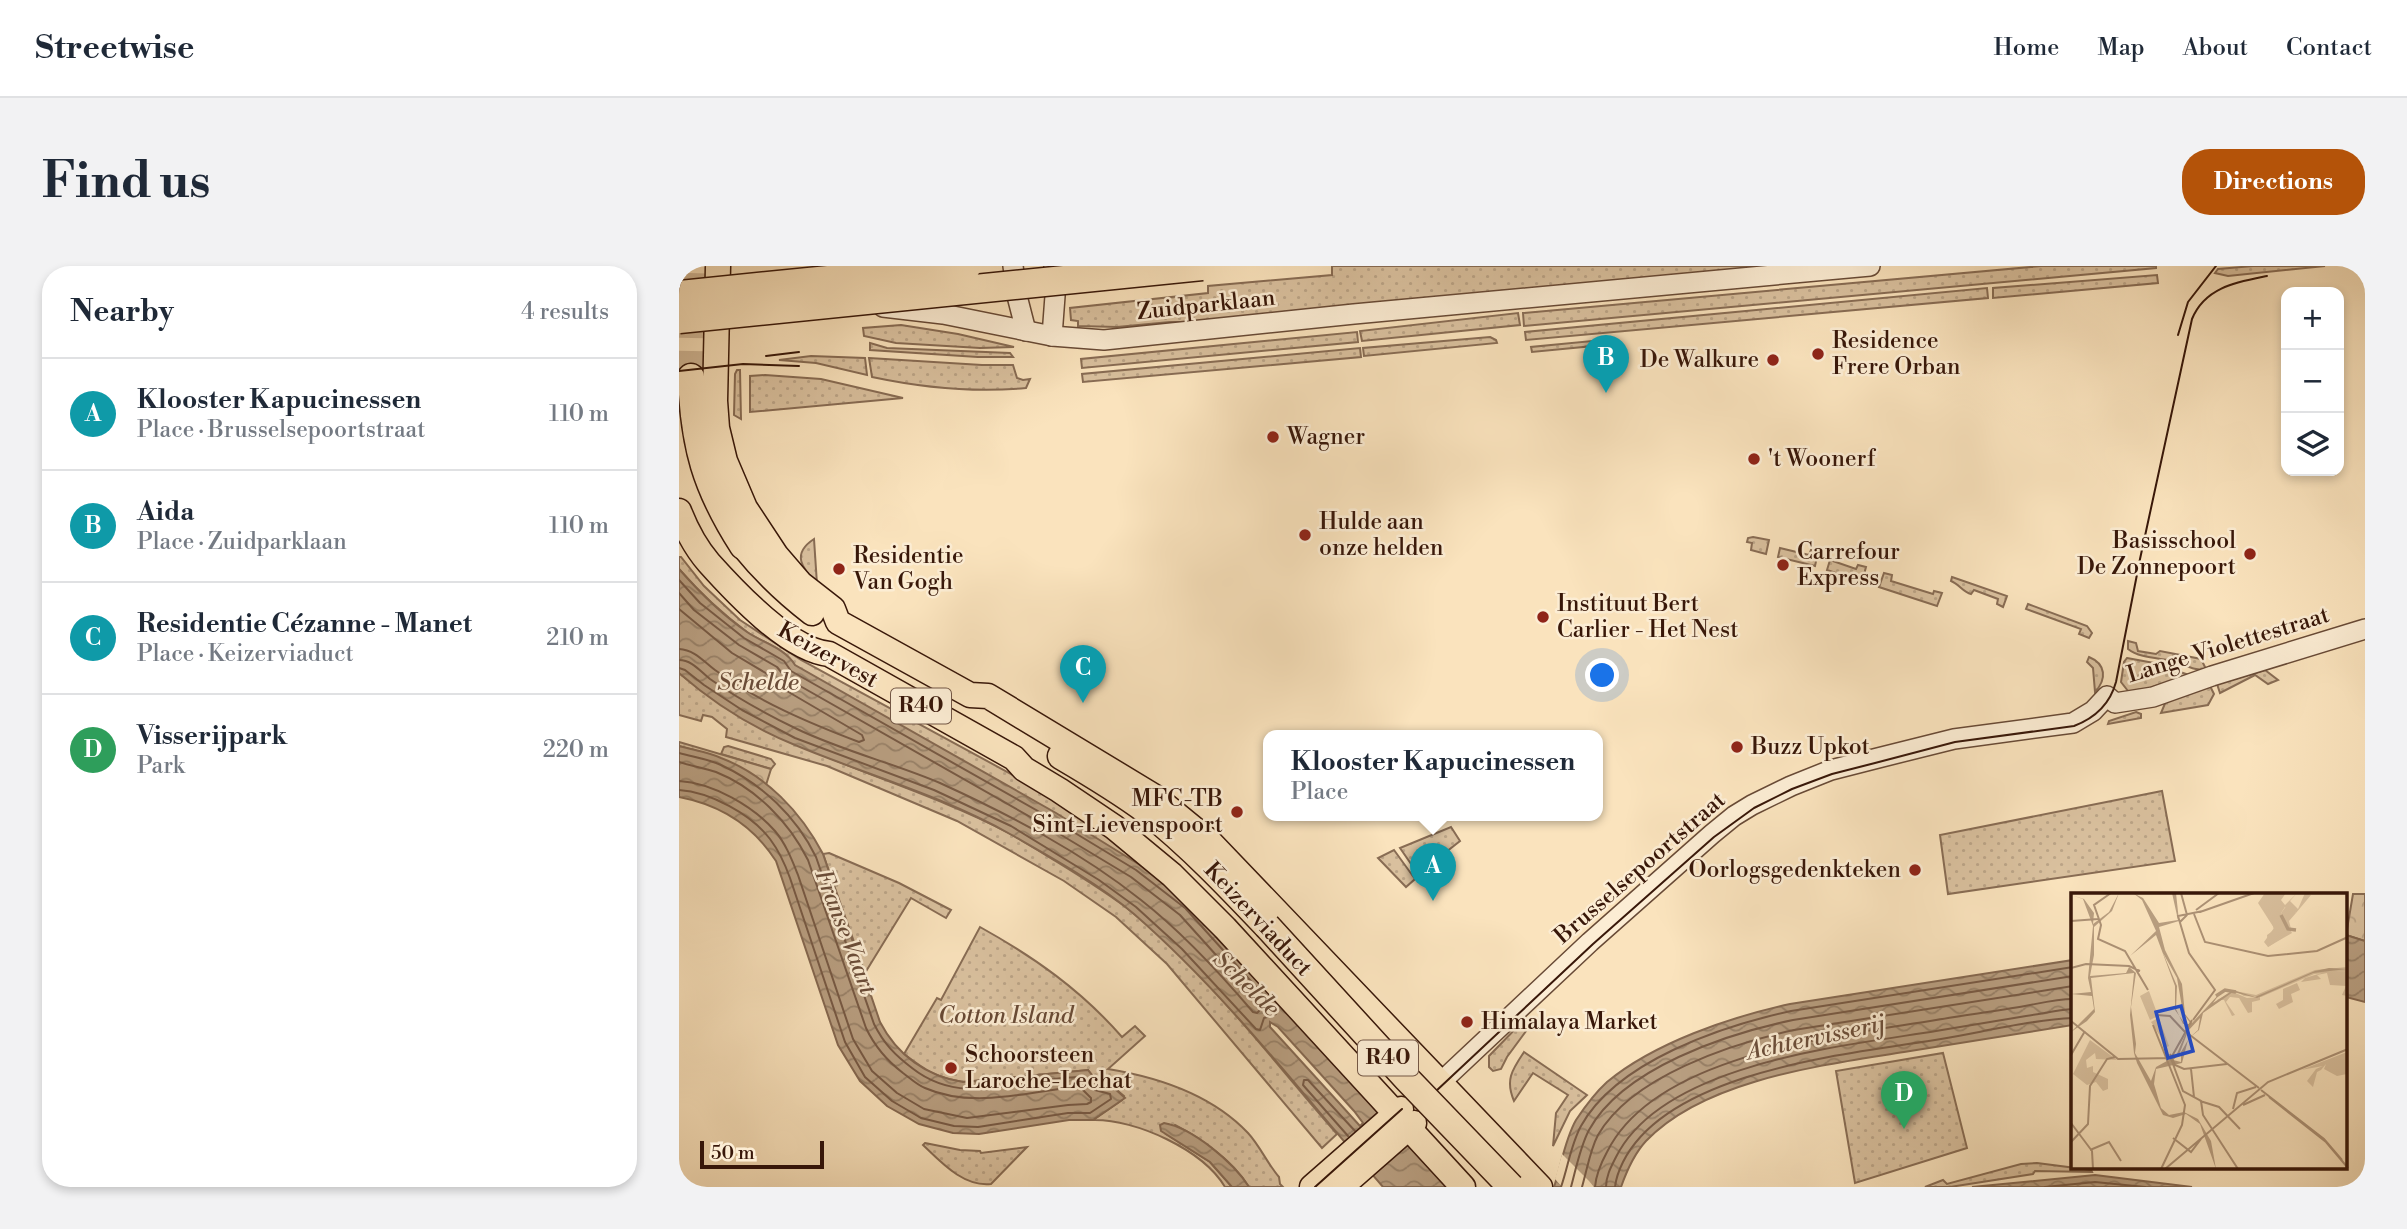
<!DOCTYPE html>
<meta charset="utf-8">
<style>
body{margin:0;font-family:"Libre Bodoni",serif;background:#f2f2f3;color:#1f2937}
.controls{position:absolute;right:21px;top:21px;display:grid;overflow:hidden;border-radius:14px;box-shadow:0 4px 10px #0003}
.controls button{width:63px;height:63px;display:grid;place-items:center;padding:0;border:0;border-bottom:2px solid #e0e1e3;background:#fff;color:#1f2937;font:35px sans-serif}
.scale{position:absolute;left:21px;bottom:18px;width:124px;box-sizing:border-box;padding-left:7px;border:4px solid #381709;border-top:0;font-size:19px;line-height:24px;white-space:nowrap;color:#381709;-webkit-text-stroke:5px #fcedd4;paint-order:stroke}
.you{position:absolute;left:924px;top:410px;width:24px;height:24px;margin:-18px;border:5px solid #fff;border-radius:50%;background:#1a73e8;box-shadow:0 0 0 10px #1a73e833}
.badge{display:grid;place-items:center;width:46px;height:46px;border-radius:50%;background:#b45309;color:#fff;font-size:23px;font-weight:700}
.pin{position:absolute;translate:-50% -58px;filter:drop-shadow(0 2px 4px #0008)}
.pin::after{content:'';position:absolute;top:37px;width:24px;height:21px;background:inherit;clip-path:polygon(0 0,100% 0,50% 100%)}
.popup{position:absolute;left:584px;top:464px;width:340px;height:91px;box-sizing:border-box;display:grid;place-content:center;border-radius:14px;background:#fff;filter:drop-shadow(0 2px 5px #0005);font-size:23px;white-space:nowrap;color:#747a83}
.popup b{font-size:26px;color:#1f2937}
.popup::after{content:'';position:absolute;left:50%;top:100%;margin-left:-14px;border:14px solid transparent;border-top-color:#fff}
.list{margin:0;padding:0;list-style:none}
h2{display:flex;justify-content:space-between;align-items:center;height:91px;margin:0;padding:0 28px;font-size:30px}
h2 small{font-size:23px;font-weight:400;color:#747a83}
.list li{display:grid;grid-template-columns:46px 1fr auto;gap:21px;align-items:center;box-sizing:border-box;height:112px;padding:0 28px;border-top:2px solid #e0e1e3}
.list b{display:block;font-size:26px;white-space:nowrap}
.list p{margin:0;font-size:23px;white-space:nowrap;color:#747a83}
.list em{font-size:23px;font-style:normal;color:#747a83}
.icon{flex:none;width:38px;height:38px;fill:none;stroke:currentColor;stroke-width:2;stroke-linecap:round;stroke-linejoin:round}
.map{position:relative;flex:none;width:1686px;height:921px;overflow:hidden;border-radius:28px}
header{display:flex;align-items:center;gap:42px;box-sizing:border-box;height:98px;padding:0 35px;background:#fff;border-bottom:2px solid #e0e1e3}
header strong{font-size:33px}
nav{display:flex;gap:38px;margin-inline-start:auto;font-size:24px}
.intro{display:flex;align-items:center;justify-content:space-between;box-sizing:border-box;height:168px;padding:0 42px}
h1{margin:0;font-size:49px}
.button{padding:18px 32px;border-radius:28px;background:#b45309;color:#fff;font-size:24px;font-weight:700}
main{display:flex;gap:42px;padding:0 42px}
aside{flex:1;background:#fff;border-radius:28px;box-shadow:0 4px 10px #0003}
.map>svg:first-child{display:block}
.green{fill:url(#green-dots);stroke:#886c54;stroke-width:2}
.forest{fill:url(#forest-crowns);stroke:#886c54;stroke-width:2}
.water{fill:url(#water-waves);stroke:#856850;stroke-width:2;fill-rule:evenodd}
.pier{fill:#fae3bd}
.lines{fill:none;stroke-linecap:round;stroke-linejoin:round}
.shore{stroke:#785a44;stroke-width:2}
.trunk-tunnel{stroke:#d3ba99;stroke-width:26;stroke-dasharray:26 13;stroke-linecap:butt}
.tertiary-casing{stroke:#684a36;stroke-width:22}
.primary-casing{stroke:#381709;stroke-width:27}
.trunk-casing{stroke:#381709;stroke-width:29}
.tertiary{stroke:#fcedd4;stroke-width:19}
.primary{stroke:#fae3bd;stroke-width:24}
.trunk{stroke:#fae3bd;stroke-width:26}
.tram{stroke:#381709;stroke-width:2}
.trunk-bridge-casing{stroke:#381709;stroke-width:29;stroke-linecap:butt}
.motorway-bridge-casing{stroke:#381709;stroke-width:31;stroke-linecap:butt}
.trunk-bridge{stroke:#fae3bd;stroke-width:26}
.motorway-bridge{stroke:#fae3bd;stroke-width:28}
.poi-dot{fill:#8f2418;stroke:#fcedd4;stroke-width:2.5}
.labels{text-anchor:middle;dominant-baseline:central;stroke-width:5;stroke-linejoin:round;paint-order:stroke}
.shield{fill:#fcedd4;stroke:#735746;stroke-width:2}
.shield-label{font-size:21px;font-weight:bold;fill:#381709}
.street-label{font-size:23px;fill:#381709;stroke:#fcedd4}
.poi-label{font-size:23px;fill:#381709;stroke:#fcedd4;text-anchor:start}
.park-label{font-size:23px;font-style:italic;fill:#684a36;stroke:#fcedd4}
.water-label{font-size:24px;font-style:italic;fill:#6b4d39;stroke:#fcedd4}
.inset-river{fill:none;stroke:#b89e80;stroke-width:3.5}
.inset-road{fill:none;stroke:#ac9175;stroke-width:2}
.view{fill:#1d4ed8;fill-opacity:0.15;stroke:#1d4ed8;stroke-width:3.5}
.inset-edge{fill:none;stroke:#381709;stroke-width:3.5}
</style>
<header>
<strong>Streetwise</strong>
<nav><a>Home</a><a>Map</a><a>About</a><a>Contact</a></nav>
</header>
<div class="intro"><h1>Find us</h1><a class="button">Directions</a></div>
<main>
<aside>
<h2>Nearby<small>4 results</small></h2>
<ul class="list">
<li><span class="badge" style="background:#0f9aa8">A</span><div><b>Klooster Kapucinessen</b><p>Place · Brusselsepoortstraat</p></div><em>110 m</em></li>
<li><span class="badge" style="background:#0f9aa8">B</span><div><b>Aida</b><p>Place · Zuidparklaan</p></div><em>110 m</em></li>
<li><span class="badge" style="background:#0f9aa8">C</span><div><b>Residentie Cézanne - Manet</b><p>Place · Keizerviaduct</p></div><em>210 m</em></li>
<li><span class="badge" style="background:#2e9e5b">D</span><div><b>Visserijpark</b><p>Park</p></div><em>220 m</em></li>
</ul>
</aside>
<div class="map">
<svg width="1686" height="921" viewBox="0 0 1686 921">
<defs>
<pattern id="green-dots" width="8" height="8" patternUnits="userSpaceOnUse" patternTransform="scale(1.75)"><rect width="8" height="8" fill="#d9c09e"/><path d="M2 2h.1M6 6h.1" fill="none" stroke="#bba487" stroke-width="1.8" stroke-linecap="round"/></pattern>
<pattern id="forest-crowns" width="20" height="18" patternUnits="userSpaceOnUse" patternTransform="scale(1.75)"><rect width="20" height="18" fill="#d9c09e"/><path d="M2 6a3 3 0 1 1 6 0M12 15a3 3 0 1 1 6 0" fill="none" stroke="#bba487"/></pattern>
<pattern id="water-waves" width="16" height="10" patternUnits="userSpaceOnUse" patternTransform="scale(1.75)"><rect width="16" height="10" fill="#b89e80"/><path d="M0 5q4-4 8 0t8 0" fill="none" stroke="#978067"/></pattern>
</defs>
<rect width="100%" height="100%" fill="#fae3bd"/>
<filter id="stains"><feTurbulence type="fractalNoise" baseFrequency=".00286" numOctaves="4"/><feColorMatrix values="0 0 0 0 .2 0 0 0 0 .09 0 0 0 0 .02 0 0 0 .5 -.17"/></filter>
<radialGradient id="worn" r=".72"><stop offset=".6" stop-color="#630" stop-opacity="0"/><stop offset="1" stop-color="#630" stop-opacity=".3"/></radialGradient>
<g class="green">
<path d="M653,0H1103L521,56H491L438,61L399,60V55L392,54L391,42L529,27V20L653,9Z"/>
<path d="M1362,0H1477V2L845,60L844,47Z"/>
<path d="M1574,0H1646L1549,10L1536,7L1539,3Z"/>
<path d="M1478,9L1479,17L1314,32V22Z"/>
<path d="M1308,22L1309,32L847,74L846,66Z"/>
<path d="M839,47L841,59L683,75L681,65Z"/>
<path d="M222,59L279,68L335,81L301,82L217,77L185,70L184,62Z"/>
<path d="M678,66L679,76L403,102L402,93Z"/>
<path d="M811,71L817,74L818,77L685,90L684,82Z"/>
<path d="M913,75L914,80L853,86L852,81Z"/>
<path d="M191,77L208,82L331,87L334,91H299L191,84Z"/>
<path d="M681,82L682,91L404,116L403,108Z"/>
<path d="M132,90L186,92L188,109L137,97L100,94Z"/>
<path d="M190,92L303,99H334L338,112L344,114L351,113L347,122C294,127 245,122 193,111Z"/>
<path d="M58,104H61L62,153L55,149L56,108Z"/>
<path d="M86,109L142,113L224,132L71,146V110Z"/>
<path d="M1074,271L1090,274L1087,288L1072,284L1073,277L1068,276L1069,272Z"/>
<path d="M135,273L138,318C123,302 112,288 135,273Z"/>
<path d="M1101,282L1130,289L1132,284L1139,286L1136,300L1099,291Z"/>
<path d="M0,291H2L25,320L61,354L122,394L356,521L405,551L488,616L115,399C106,382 84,377 68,366C42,347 21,327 0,303Z"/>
<path d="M1151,294L1177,303L1179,299L1187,301L1183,316L1148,304Z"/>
<path d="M1205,307L1213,309L1212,315L1254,328L1255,325L1263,327L1258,340L1200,321Z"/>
<path d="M1273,311L1328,330L1324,341L1318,338L1319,333L1295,324L1292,328C1284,326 1280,318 1272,315Z"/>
<path d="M1349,338L1408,360L1413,367L1410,372L1400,368L1402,363L1347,343Z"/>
<path d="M1449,375L1457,377L1459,385L1477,388L1481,385L1522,393L1527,403C1516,406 1505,398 1494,395C1480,392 1460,392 1449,383Z"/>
<path d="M1410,391C1427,398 1428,413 1416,426L1414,402L1408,396Z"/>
<path d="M1448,392L1475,397L1510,409L1456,427L1449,425L1442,416L1445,396Z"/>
<path d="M1586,404L1599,414L1589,418L1576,409L1541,427L1538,418Z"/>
<path d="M0,407C94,487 220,510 328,566C345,575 361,586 378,596C404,612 430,628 453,646C531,710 592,793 658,868L643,882L488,698L437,651L385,615L278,555L148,500L47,471L48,463L33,451L24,449L22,455L0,449Z"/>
<path d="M1531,420L1535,428L1529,439L1482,447L1487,435Z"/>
<path d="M1457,446L1462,448V452L1429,458L1430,455Z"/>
<path d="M49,480L92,493L96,498L92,503L42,488L45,481Z"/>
<path d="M1483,525L1496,595L1269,628L1261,569Z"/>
<path d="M772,561L781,575L739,608L721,582Z"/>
<path d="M715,584L736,613L727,621L699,592Z"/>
<path d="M150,587L220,617L272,644L267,652L232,632L186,707L144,588Z"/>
<path d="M301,661C355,691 402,724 443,771L456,760L466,770L429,803C478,811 533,829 569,867C581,880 588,897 600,911L601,918L604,921H570C554,895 523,873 496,859L487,868L531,896L553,921H546C524,884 457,853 414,854L443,834L445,830L434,821L420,818L409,804L284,816C258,812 246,804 225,788L258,732L262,734Z"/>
<path d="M845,754L853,757L828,791L822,803L814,805L810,801V790Z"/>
<path d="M845,786L908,829L891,845L874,880L877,847L889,829L854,807L835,835C826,814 833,804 845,786Z"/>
<path d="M1264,787L1288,882L1176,917L1157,805Z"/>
<path d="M246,877L281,884L301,885L302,887L348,881L312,918C284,921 262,896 244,879Z"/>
<path d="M1358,897L1412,904L1413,906L1356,905L1354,908L1271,921H1246L1264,914L1268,918L1342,898Z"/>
</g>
<g class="forest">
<path d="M0,476L92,503L87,519C59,497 34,489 0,480Z"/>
<path d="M1674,628H1686V675L1667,669Z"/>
</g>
<g class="water">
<path d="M0,303C21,327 42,348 68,366C84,377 106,382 116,399L377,547L461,599L511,637L771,921H704C624,829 548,729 455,648C419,617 373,592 331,568C264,530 188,509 116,479C74,462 34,437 0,407ZM591,756L599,761L675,845L684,857L681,860L591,761Z"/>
<path d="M0,480C14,484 29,486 42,492C87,509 122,546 144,588L201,756C218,789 248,811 284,816L409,804L420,818L434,821L446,832L414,854H390L300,868L274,867L240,858L208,840L181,815L159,779L97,595C74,559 42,539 0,531Z"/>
<path d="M1667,669L1686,675V736L1667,731Z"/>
<path d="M1394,694V759C1338,768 1282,777 1225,786C1145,799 1026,813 967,875C955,888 948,904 942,921H875C882,900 886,873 897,854C905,842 917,826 928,816C975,777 1051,751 1111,738Z"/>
<path d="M485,857C514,862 555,897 570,921H553L531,896L482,865L481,859Z"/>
<path d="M1416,909L1513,921H1293Z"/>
</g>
<path class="pier" d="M883,888L910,915L915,921H883L876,913Z"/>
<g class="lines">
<g class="shore">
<path d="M0,314L21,337L65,372L105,395L112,405L373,553L457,604L506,642"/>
<path d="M0,327L15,344L60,379L98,401L107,412L369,561L452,611L501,649L582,739V743L578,747L574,746C540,706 503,666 462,634C402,586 331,549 261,517C214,497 164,485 118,463C87,448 58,432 31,413C21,405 13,394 0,394"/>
<path d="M0,343L53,387L90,409L101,421L183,469L185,474L180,476C130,457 80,436 36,404C24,395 16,384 0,383"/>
<path d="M0,402L6,404L25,419L63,444L116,472L255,524L332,560L420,614L457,641L503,683L577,763L581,764L585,752L597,748L598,744L507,643"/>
<path d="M0,487C14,491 29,493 42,499C83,518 117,550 137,591L195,758C205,778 216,789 233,802C286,844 345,810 404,811L416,824L431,828L432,833L411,847H389L299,861L275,860L242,852L213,835L186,811L166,776L111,612C106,598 100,585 91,573C72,548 31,526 0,524"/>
<path d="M0,496C12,500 25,502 37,506C77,522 110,556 129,594L187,762C196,781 207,794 224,807C231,812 238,819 246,822C293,843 351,826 400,820L412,832V836L408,838L389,839L288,852L245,843L218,827L193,805L174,773L119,609C113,594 107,578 96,565C74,540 34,517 0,515"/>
<path d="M669,870L624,819L625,814H629L676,865"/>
<path d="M882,921C889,901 892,878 902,860C938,795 1043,760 1112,745L1394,701"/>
<path d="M892,921C897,903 901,881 910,864C944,802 1047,768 1114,754L1394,710"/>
<path d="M903,921C908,904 911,884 919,869C953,810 1052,778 1115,764L1394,720"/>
<path d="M916,921C917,908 922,897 928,886C977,787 1160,770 1257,754C1287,749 1317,745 1346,740C1362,737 1378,733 1394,733"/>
<path d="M927,921C927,910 932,901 937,891C984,797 1165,780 1257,765C1287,760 1317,755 1347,750C1362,748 1378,744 1394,743"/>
<path d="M936,921C937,912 940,904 944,896C990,804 1171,788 1262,773C1304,766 1352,754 1394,752"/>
<path d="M1366,921L1416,916L1466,921"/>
</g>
<path class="trunk-tunnel" d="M12,111L15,0"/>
<defs>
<g id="tertiary">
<path d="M334,0L338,30L347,65"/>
<path d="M204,41L264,48L373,70L425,74L675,48L1191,0"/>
<path d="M373,70L376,30L375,0"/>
<path d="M761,817L911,676L1033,568L1055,550L1073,539L1112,520L1152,504L1195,493L1275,473L1394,457L1414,445L1428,430L1436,437L1474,431L1533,410L1686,363"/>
</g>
<g id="primary">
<path d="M39,0L36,135L38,162L46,195L66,242L97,289L122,318L154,343L159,356L291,429L309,430L476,531L531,576L861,921"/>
<path d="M0,245C7,263 17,282 30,297C56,326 110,384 150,388L335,492L345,503L380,524L435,561L493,609L546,662L784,921"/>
<path d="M64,280C85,306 107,327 133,347"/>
<path d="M633,921L722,843"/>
<path d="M662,921L735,857"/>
</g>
<g id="trunk">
<path d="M12,111C15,180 26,221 64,280"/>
<path d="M382,490C411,507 441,525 468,545C512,580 550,620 588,660"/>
</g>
</defs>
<use href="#tertiary" class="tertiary-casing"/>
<use href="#primary" class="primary-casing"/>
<use href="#trunk" class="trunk-casing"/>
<use href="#tertiary" class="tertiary"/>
<use href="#primary" class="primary"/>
<use href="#trunk" class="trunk"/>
<g class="tram">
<path d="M1499,69L1509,36L1537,0"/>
<path d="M87,90L120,86"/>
<path d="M0,105L64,98L120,100"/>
<path d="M756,826L914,678L1035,571L1075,542L1113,523L1153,508L1196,497L1276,476L1395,460C1416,452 1431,438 1437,416L1461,293L1513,53C1526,21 1558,16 1588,10"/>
<path d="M636,921L723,843"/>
</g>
<defs>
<path id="trunk-bridge" d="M588,660L728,813L832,921"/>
<g id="motorway-bridge">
<path d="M0,29L288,0"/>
<path d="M0,53L523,0"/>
</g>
</defs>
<use href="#trunk-bridge" class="trunk-bridge-casing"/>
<use href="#motorway-bridge" class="motorway-bridge-casing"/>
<use href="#trunk-bridge" class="trunk-bridge"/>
<use href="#motorway-bridge" class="motorway-bridge"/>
</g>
<g class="poi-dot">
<circle cx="1139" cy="88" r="7"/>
<circle cx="1094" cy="94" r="7"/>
<circle cx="594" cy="171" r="7"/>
<circle cx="1075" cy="193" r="7"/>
<circle cx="626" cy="269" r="7"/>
<circle cx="1571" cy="288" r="7"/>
<circle cx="1104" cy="299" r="7"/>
<circle cx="160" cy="303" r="7"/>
<circle cx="864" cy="351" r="7"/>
<circle cx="1058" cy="481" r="7"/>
<circle cx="558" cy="546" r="7"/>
<circle cx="1236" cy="604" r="7"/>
<circle cx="788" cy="756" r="7"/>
<circle cx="272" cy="802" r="7"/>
</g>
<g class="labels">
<g class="shield">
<rect x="212" y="422.5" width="60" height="35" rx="5"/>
<rect x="679" y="774.5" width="60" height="35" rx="5"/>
</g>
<g class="shield-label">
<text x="242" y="440">R40</text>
<text x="709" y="792">R40</text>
</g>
<g class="street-label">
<text transform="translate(527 39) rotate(-6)">Zuidparklaan</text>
<text transform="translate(1549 379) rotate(-17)">Lange Violettestraat</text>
<text transform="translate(149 389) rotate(29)">Keizervest</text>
<text transform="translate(961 602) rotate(-41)">Brusselsepoortstraat</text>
<text transform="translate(579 653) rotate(47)">Keizerviaduct</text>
</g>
<g class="poi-label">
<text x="1153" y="75">Residence<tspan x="1153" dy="26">Frere Orban</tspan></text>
<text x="1080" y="94" text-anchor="end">De Walkure</text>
<text x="608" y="171">Wagner</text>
<text x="1089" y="193">'t Woonerf</text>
<text x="640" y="256">Hulde aan<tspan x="640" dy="26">onze helden</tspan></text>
<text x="1557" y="275" text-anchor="end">Basisschool<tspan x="1557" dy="26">De Zonnepoort</tspan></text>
<text x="1118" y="286">Carrefour<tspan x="1118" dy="26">Express</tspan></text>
<text x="174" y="290">Residentie<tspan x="174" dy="26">Van Gogh</tspan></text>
<text x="878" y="338">Instituut Bert<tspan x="878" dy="26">Carlier - Het Nest</tspan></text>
<text x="1072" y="481">Buzz Upkot</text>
<text x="544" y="533" text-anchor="end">MFC-TB<tspan x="544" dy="26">Sint-Lievenspoort</tspan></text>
<text x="1222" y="604" text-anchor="end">Oorlogsgedenkteken</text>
<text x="802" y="756">Himalaya Market</text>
<text x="286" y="789">Schoorsteen<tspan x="286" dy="26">Laroche-Lechat</tspan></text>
</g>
<g class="park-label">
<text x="327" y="750">Cotton Island</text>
</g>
<g class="water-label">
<text x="79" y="417">Schelde</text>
<text transform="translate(166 666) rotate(69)">Franse Vaart</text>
<text transform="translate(567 718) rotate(44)">Schelde</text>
<text transform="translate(1137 772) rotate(-12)">Achtervisserij</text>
</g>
</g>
<g transform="translate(1392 627)">
<rect width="276" height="276" fill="#fae3bd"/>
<path d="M194,0H215L210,7L214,12L226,0L219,8L227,16L234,0L240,2L225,20L214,14L210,20L221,40L197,54L193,49L203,35L187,10ZM276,78V103L271,102L275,93L259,92L256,80L246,82L250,86L230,89L234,85L254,79ZM78,98L98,153L96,154L80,129L87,125L83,116L85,124L79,127L69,103ZM162,99L176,105L189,104V107L181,109V119L177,120L168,105L159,104L155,109L164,122L161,123L153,107H146ZM19,147L46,167L25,166L24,160L15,167L16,175L22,173V179L37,186V196L32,198L25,189L16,192L2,181ZM276,159V181L266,183L253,176L255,171L250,177L246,179L242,194L236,188L245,176L252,173L230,177Z" fill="#d9c09e"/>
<path d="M202,12L213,28L210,20L216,12L225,20L218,28L220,36L203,37V50L197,54L196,42L203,37L201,29L204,35L205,34L198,17L192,16L198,13L200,19Z" fill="#d9c09e"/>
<path d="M276,74V78L243,81L190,104L173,103L164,98L185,102L244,77Z" fill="#d9c09e"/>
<path d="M226,90L229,97L220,101L222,109L208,116L205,111L212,107V96Z" fill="#d9c09e"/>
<path d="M48,0L41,18L23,34V62L19,83L55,80L58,74L65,80L60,114L65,151L64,160L80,188L85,174L105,163L117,135L104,117V93L85,42L59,63L85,38L71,7L62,0L72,5L88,30L107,27L101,0H105L108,28L88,34L94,57L111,91L114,121L121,130L150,99L142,110L162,97L184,104L244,78L258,75L276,76L242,80L186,105L162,99L132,120L128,137L117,146L127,137L129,125L117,138L108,162L102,167L110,169V159L117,147L111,170L85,176L83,191L90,215L98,222L113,219L127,226L140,248L145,276L129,231L115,221L102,225L92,222L66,170L63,160L59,122L63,80L20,85L24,119L16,128L0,139L23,116L21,103L0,101L20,99L17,85L22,33L12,6L0,2L13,6L23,20L22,31L38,19ZM92,60L106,85L112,120L120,131H112L105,116L106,93Z" fill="#b89e80" fill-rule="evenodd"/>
<path class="inset-river" d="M210,22L217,36L225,37M145,103L154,97L165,99"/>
<path class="inset-road" d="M40,0L23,12L30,32L27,46L54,58L77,97M125,17L148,0M129,19L183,0M123,21L134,49L197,63L246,58L277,44M0,28L27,26M109,29L116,22L110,0M0,75L15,71L58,73L69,78M85,122L99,123L114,139M122,127L144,97L118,60L107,23L132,18M0,128L47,166L100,165L110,147M82,132L114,212L111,232L90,276M115,139L188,195M115,139L188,195M108,151L121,127M99,161L104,172L113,176L156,171M0,162L14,138M99,163L112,198L130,208L132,222L167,276M120,176L123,204M190,197L253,246L271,267M198,204L255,249L277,275M129,208L148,214L169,236M172,212L194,202M162,216L166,200L185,194M0,230L21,258L22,276M102,245L120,259L130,246M0,249L17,231L19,193L36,166L44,164M19,257L38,249L50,268M94,276L197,189L277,156"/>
<path class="view" d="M110,113L122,158L97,165L85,119Z"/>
<rect width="276" height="276" class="inset-edge"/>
</g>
<rect width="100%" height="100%" filter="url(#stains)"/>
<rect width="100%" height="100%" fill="url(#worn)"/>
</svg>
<div class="controls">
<button>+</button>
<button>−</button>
<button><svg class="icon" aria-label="layers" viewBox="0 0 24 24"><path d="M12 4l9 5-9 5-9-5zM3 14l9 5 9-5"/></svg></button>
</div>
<div class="scale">50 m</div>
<div class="you"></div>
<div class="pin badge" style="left:754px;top:635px;background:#0f9aa8">A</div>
<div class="popup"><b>Klooster Kapucinessen</b>Place</div>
<div class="pin badge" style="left:927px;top:127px;background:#0f9aa8">B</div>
<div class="pin badge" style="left:404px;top:437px;background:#0f9aa8">C</div>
<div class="pin badge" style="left:1225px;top:863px;background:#2e9e5b">D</div>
</div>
</main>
